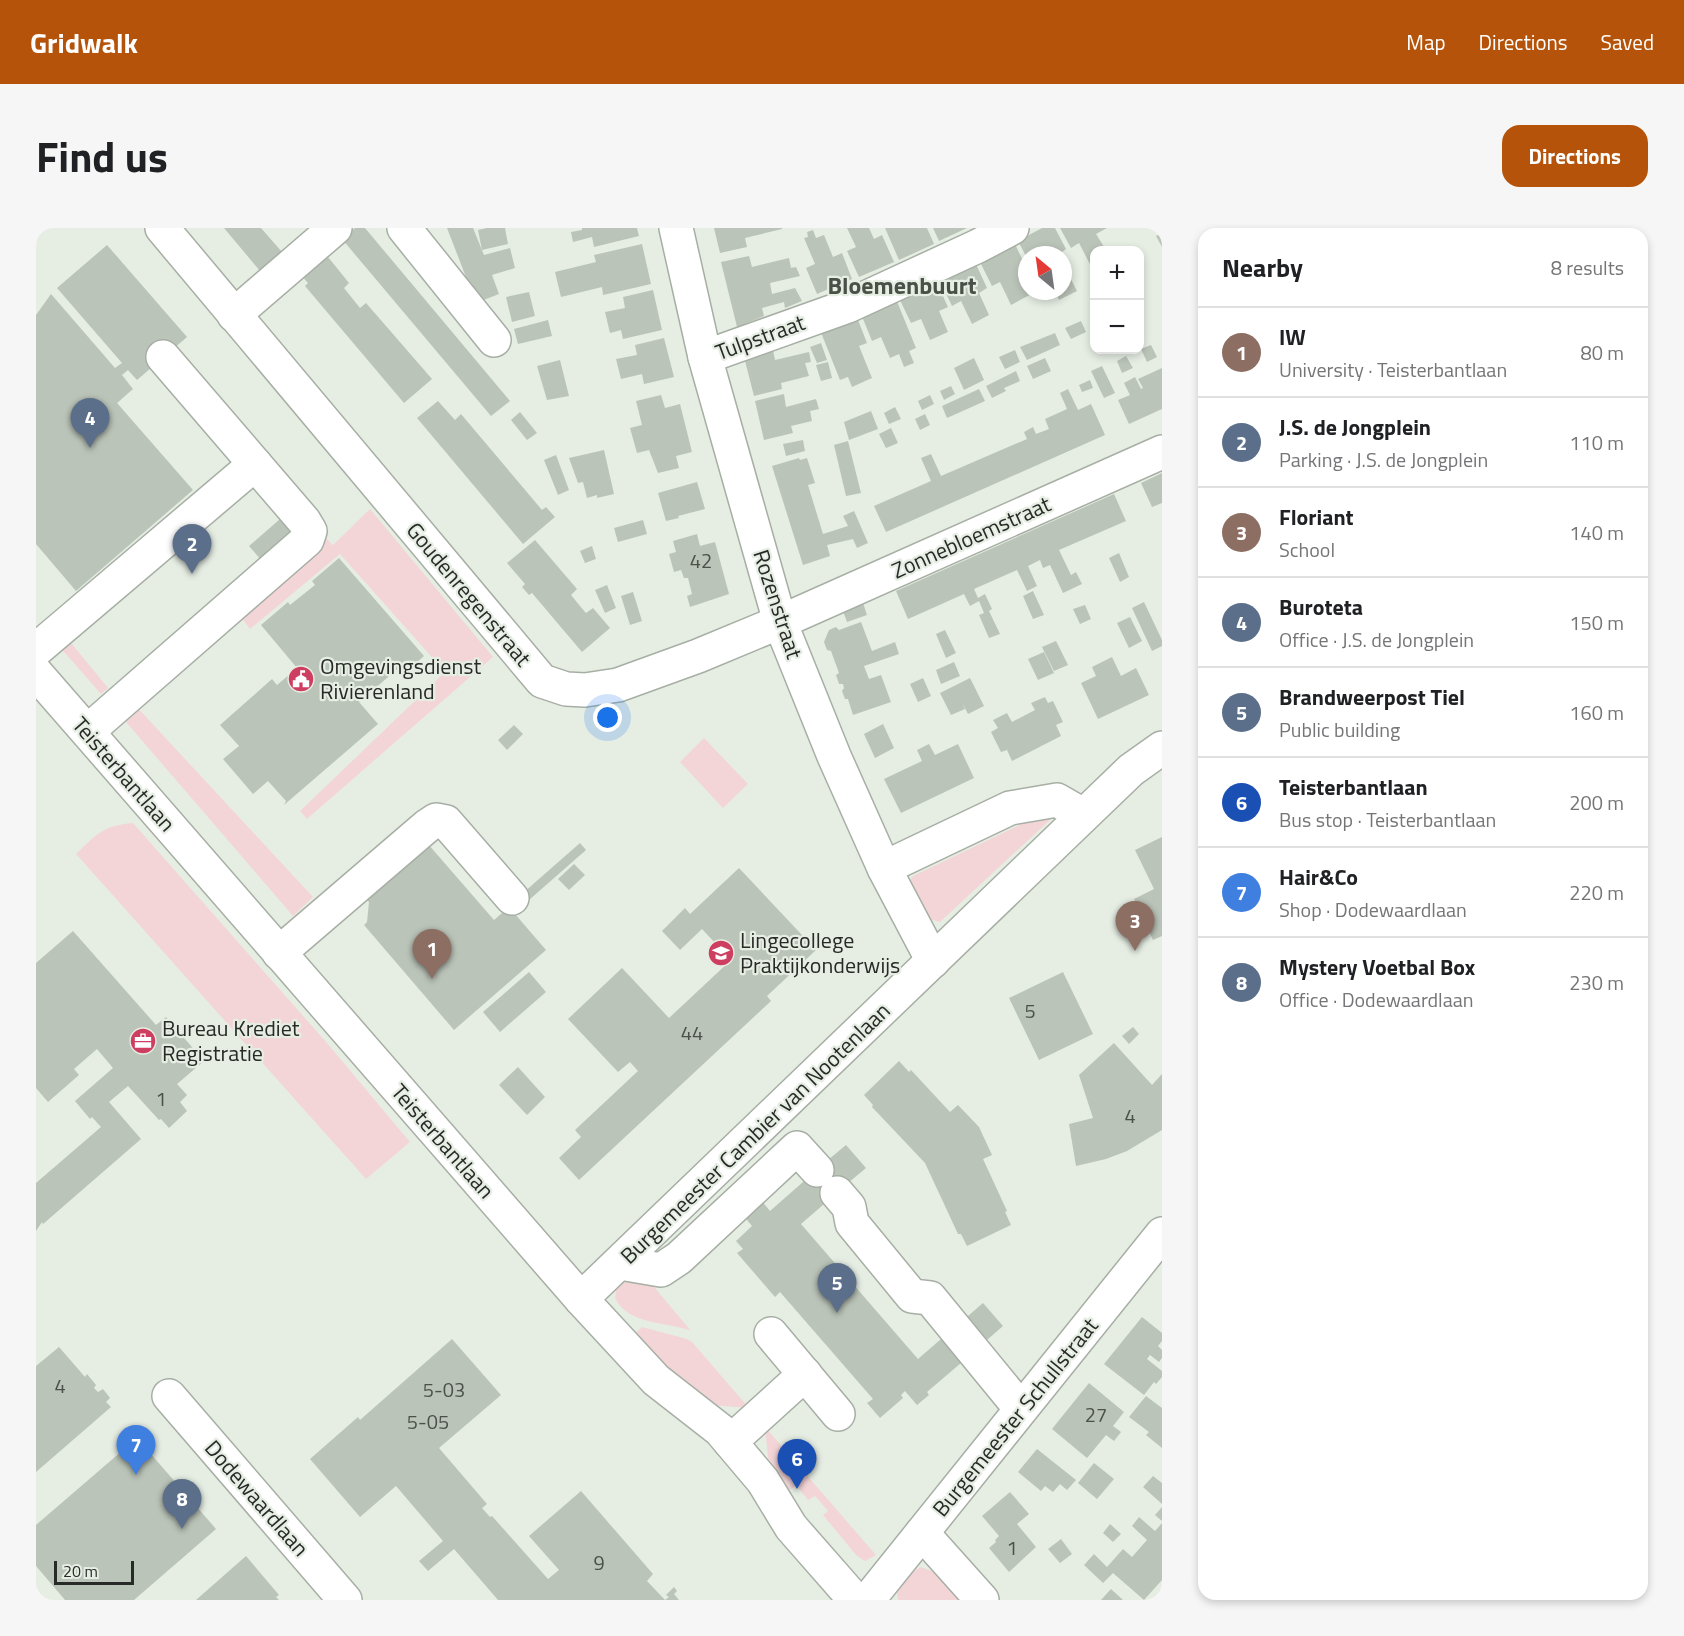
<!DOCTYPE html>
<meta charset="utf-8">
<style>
body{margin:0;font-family:"Titillium Web",sans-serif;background:#f6f6f6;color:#202124}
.controls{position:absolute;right:18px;top:18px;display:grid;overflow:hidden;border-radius:12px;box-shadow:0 3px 9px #0003}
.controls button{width:54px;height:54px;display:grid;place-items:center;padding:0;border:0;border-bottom:2px solid #e0e0e0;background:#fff;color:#202124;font:30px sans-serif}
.compass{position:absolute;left:982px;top:18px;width:54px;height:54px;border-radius:50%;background:#fff;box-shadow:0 3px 9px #0003;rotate:331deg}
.scale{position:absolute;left:18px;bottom:15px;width:80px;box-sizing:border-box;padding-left:6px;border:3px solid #272a26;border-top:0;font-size:16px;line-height:21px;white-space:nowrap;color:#272a26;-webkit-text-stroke:4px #e6eee4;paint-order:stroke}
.you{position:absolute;left:572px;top:490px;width:21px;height:21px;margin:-15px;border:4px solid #fff;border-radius:50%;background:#1a73e8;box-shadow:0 0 0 9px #1a73e833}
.badge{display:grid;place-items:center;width:39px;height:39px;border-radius:50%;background:#b45309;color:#fff;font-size:20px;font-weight:700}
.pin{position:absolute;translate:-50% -50px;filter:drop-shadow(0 2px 3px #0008)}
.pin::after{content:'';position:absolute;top:32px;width:21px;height:18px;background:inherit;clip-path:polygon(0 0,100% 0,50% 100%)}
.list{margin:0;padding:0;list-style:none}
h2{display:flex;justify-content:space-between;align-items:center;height:78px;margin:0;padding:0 24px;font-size:26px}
h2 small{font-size:20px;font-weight:400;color:#757577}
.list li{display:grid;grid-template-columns:39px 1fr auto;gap:18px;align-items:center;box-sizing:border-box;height:90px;padding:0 24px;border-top:2px solid #e0e0e0}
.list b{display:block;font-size:22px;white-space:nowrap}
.list p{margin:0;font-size:20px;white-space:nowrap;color:#757577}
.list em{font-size:20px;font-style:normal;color:#757577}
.map{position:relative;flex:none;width:1126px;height:1372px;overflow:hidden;border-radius:18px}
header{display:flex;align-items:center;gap:36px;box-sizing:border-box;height:84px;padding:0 30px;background:#b45309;color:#fff}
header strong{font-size:28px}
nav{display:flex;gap:33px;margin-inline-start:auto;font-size:21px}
.intro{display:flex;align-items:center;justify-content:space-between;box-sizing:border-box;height:144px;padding:0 36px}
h1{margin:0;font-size:42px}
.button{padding:15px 27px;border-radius:18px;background:#b45309;color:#fff;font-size:21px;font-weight:700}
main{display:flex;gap:36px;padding:0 36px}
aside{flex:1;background:#fff;border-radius:18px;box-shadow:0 3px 9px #0003}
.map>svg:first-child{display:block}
.green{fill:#f3d5d8}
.building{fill:#bbc4b9}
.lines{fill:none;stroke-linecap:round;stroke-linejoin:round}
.minor-casing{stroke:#a7afa5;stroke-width:36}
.minor{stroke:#fff;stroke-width:33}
.labels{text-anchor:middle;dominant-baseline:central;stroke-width:4.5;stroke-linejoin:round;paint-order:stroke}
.number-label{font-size:20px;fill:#4c504b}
.street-label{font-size:22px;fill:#272a26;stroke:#e6eee4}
.poi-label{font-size:22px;fill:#272a26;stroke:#e6eee4;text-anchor:start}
.neighbourhood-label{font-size:24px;font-weight:bold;fill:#495047;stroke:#e6eee4}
</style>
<header>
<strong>Gridwalk</strong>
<nav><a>Map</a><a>Directions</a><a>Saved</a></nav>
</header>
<div class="intro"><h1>Find us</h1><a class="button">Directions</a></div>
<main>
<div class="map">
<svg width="1126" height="1372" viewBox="0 0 1126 1372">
<rect width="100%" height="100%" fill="#e6eee4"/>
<g class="green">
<path d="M334,281L457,429L271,591L264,583L409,444L304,326L214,401L205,389L290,310L297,317Z"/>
<path d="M31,410L72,460L65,466L22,417Z"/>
<path d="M99,477L277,669L257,688L84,487Z"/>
<path d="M668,510L712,556L687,580L644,534Z"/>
<path d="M1011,588L1015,591L904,694L893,691L873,654L877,648L990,594Z"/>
<path d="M97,595L291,815L374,914L330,951L40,626C61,606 66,598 97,595Z"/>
<path d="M609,1048L655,1103C630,1093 593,1098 579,1070L581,1053Z"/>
<path d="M606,1099L651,1111L656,1114L713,1180L674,1177L637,1149L597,1107Z"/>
<path d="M729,1199L840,1327L829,1333L821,1328L787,1287L792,1283L779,1268L772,1272L760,1257L753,1263L733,1239Z"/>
<path d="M885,1339L901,1345L924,1372H862L861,1364L878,1343Z"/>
</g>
<g class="building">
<path d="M188,0H225L246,24L241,46L232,36L224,43Z"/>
<path d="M319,0H329L474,173L455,188L306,11Z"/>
<path d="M411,0H437L448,27L474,20L479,40L456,47L463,66L440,75Z"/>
<path d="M451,0H469L472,16L446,22L442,2Z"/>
<path d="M546,0H601L603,8L558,19L556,9L537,14L535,4L546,2Z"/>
<path d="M678,0H746V1L709,10L711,19L684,25Z"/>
<path d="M811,0H833L838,11L846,7L858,34L823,49L811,23L820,19Z"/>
<path d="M849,0H891L898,16L863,32Z"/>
<path d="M897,0H931L903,13Z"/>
<path d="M1006,0H1019L1030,21L1022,27H991V30L982,13Z"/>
<path d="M1024,0H1071L1060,6L1070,22H1058V44L1043,15L1035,20Z"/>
<path d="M777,2L780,10L788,7L797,29L806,25L816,51L781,66L770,40L779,36L768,10L772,9L771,4Z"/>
<path d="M1126,5V19L1120,8Z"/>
<path d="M978,14L991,41V63H1001L975,77L964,54L956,58L943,32Z"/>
<path d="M606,16L615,56L567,67L566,59L525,69L519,44L560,34L558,27Z"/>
<path d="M71,17L151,109L101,152L92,142L86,147L97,161L81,175L157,262L40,363L0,316V87L15,66L79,140L86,135L21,60Z"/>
<path d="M288,24L313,55L308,60L324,80L330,75L396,151L368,175L269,58L272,55L263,45Z"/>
<path d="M713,28L716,39L753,30L755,40L760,39L764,48L734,55L736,66L759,60L766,73L749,80L748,74L726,80L728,88L701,99L685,34Z"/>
<path d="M939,34L951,60L943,65L953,87L936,96L925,73L916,78L903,51Z"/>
<path d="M1027,36L1041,63L1023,72L1019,63H1027Z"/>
<path d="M900,53L912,79L903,83L912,104L894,112L885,91L875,95L863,70Z"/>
<path d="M617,62L626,102L587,111L585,102L574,105L569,84L589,80L587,69Z"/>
<path d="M493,64L499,88L476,94L470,69Z"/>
<path d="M860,71L880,120L873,123L878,135L868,139L863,126L854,130L845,109L836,113L825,86Z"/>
<path d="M820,87L831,115L823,118L836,150L816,159L812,149L804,152L784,102Z"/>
<path d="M512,92L516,108L482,116L478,101Z"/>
<path d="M1045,93L1050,104L1035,111L1029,100Z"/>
<path d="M1019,105L1024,117L991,132L984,119Z"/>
<path d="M628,110L638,149L608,156L606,146L585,151L580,131L601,127L599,117Z"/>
<path d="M785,115L791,132L781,135L774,119Z"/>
<path d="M1115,117L1121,129L1111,134L1105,121Z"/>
<path d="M737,122L739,132L773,124L775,134L769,135L773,148L745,155L746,161L718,168L708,129Z"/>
<path d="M979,122L984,134L969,141L963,129Z"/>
<path d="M1090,128L1097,140L1086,145L1081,133Z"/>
<path d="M938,130L948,152L928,162L918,140Z"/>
<path d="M1009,130L1015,143L997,151L991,138Z"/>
<path d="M524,132L533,168L511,172L501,138Z"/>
<path d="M792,134L796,150L785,153L780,137Z"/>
<path d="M1066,138L1079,165L1068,170L1055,143Z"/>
<path d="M1126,140V181L1093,196L1082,172L1094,167L1088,155L1099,149L1105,161L1107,160L1102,151Z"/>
<path d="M980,143L984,153L968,160L970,163L956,170L950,158Z"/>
<path d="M1054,152L1057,160L1046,164L1043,157Z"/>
<path d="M915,158L919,166L908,172L904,163Z"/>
<path d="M943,161L949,173L911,190L906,178Z"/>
<path d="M1032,161L1042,182L1055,176L1069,207L850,304L838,278L895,253L885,230L895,226L905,248L991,211L988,204L997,199L1000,206L1013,201L1009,191L1031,181L1024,165Z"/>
<path d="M748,166L750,179L780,171L783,181L774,183L776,193L755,198L757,205L728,212L719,173Z"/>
<path d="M625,167L629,180L644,176L656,224L640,228L643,240L622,245L613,222L601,225L594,200L606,197L600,173Z"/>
<path d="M894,167L898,176L886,182L882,173Z"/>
<path d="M402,173L419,192L425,186L506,282L510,279L519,289L487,316L381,190Z"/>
<path d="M859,179L865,191L853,196L848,185Z"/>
<path d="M835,183L842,201L813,212L808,194Z"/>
<path d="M484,184L501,205L491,212L475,192Z"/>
<path d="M889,186L894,197L884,202L879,191Z"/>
<path d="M855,200L862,215L850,220L843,206Z"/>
<path d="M767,212L769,223L750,228L747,216Z"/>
<path d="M812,213L825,265L810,268L798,217Z"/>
<path d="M568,222L578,266L561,270V267L551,270L547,254L542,255L533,230Z"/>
<path d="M520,227L533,262L522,267L508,232Z"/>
<path d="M763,230L764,232L771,230L779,255L772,257L787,306L812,298L807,288L818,283L832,315L821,320L817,311L791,317L794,328L767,337L736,238Z"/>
<path d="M1126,245V275L1116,279L1105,255Z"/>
<path d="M661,254L669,281L642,288L643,290L630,293L622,265Z"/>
<path d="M1078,266L1090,293L1023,322L1035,347L1040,344L1046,356L1027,365L1014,337L1007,340L1004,332L992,338L1001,358L991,363L981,342L938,361L942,370L949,366L956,381L953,383L964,406L953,410L943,387L948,385L943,373L934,378L928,366L872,391L860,363Z"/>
<path d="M244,291L257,306L226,333L213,318Z"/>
<path d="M607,292L611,306L582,314L578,300Z"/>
<path d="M661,306L664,318L679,314L693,366L654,379L651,368L656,366L652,350H648L645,342L638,344L633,326L640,324L637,313Z"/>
<path d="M499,312L541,361L535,367L549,384L550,385L557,380L574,400L546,424L496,365L493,367L486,359L489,356L471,335Z"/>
<path d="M556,318L560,331L549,335L544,323Z"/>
<path d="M1083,325L1093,349L1084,354L1073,330Z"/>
<path d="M303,330L388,428L370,444L365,438L323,474L342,496L248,577L250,573L232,553L217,566L187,531L203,518L184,497L236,451L241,457L261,440L225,397L252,374L254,377L279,357L276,353Z"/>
<path d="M571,357L580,380L569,385L559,362Z"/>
<path d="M997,363L1008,387L997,391L987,368Z"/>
<path d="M597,364L606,393L594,397L585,368Z"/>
<path d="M1108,374L1126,412V418L1116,423L1096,380Z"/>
<path d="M827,375L831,387L811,394L807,383Z"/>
<path d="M1049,377L1055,391L1044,396L1037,381Z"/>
<path d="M1094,389L1106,413L1093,420L1081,395Z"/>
<path d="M825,394L836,423L859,414L863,426L828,438L833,451L845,447L855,474L817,487L812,471H809L806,463L808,460L807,456H803L800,447L803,445L795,423L791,422L788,414L793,402L800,399L803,402Z"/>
<path d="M909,402L920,425L910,430L900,406Z"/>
<path d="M1020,413L1032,437L1018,443L1006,419Z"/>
<path d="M1008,424L1018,445L1002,452L992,431Z"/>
<path d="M1076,429L1085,448L1100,440L1113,467L1062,491L1045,455L1060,448L1056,439Z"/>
<path d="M918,434L924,448L905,456L900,442Z"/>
<path d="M887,450L895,468L882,474L874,456Z"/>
<path d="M934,450L948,478L932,486L926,474L929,481L915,487L904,465Z"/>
<path d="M1009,469L1012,475L1017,473L1027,494L1020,497L1025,508L976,533L971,522L965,524L955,504L962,500L957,492L971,485L976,494L999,482L995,475Z"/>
<path d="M847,496L858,520L839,530L828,506Z"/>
<path d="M478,497L487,506L471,522L462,512Z"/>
<path d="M893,516L899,527L922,516L938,550L865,585L848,551L886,533L881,522Z"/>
<path d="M1126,609V708L1117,712L1098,671L1118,661L1099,622Z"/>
<path d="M544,615L550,622L493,672L487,665Z"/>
<path d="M392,616L458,692L473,679L510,722L418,802L328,697L331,694L333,674L329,670Z"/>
<path d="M538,636L549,647L533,662L522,651Z"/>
<path d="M703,640L780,722L731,768L735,773L543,952L523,930L545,909L539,902L602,843L594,834L582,844L532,791L586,740L633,790L695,732L666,701L644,722L626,703L649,680L654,686Z"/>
<path d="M37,703L120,797L130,789L168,833L141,856L151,867L144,874L151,883L133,900L125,891L123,892L92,858L73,874L105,911L7,996L6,994L0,1003V955L65,899L56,889L54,891L39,873L77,840L61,821L38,841L43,847L12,874L0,860V735Z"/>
<path d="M493,744L510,764L464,804L447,784Z"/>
<path d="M1027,744L1057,806L1003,832L973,770Z"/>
<path d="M1097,799L1103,806L1093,816L1086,808Z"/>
<path d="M1078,815L1116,857L1126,846V902L1091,923L1070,931L1040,938L1033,896L1057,890L1043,847Z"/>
<path d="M863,833L873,844L875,842L914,884L922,877L943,899L956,927L947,931L971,983L969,984L975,997L931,1018L925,1006H922L889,935L836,879L837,877L828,867Z"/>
<path d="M482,839L509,869L491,887L463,857Z"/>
<path d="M810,917L830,940L806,960L786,937Z"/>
<path d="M775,947L795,970L765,996L882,1131L912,1105L932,1129L891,1164L893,1167L881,1177L869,1163L865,1167L867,1170L844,1190L831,1175L837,1171L744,1064L739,1069L701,1025L707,1021L700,1013L716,998L707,987L725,972L734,983Z"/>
<path d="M947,1075L967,1098L944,1118L924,1095Z"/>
<path d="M1106,1089L1126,1105V1113L1122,1118L1126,1122V1130L1123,1134L1114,1127L1111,1131L1126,1143V1149L1120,1156L1118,1154L1108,1167L1068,1136Z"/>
<path d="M416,1111L465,1167L403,1220L451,1276L446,1280L454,1289L456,1288L512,1351L523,1342L493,1308L545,1263L617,1346L611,1353L629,1372L633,1369L630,1367L638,1359L641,1363L638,1366L643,1372H462L418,1321L392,1343L383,1333L407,1313L360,1258L324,1289L274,1231L322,1189L324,1192Z"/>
<path d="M23,1119L49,1149L51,1146L60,1157L58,1160L62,1164L67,1161L74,1170L70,1174L75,1179L0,1244V1138Z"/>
<path d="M1053,1155L1088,1184L1077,1198L1085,1204L1078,1213L1070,1207L1051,1230L1016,1201Z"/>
<path d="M1110,1168L1126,1180V1220L1110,1207L1113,1204L1093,1189Z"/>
<path d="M101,1210L180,1301L98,1372H29L0,1338V1297Z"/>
<path d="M1001,1221L1040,1252L1031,1262L1024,1256L1017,1264L1009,1258L1005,1263L982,1244Z"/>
<path d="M1058,1235L1078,1251L1061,1271L1042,1255Z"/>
<path d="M1117,1248L1126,1255V1276L1107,1259Z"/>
<path d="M974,1264L993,1286L981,1296L1000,1319L973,1344L953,1320L960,1314L959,1312L963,1308L946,1288Z"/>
<path d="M1126,1279V1293L1119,1287Z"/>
<path d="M1103,1289L1119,1303L1126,1295V1352L1108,1372L1077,1345L1067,1355L1048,1337L1058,1326L1071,1339L1087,1321L1096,1329L1111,1312L1096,1298Z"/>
<path d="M1074,1296L1085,1306L1077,1314L1067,1305Z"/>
<path d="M1025,1311L1036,1326L1024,1335L1012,1321Z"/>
<path d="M210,1328L243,1367L240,1369L243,1372H160Z"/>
<path d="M1075,1361L1087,1372H1065Z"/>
</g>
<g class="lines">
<defs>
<g id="minor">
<path d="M126,0L506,453L530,461L549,462L582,457L662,428L744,394L1126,224"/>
<path d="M368,0L458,112"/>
<path d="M640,0L669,129L744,394L798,528L848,640L897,733"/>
<path d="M198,87L299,0"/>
<path d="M127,129L219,236"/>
<path d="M669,129L812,78L942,18L976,0"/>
<path d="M0,422L219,236L268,293L274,303L271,312L52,503"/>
<path d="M0,445L545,1071L620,1152L684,1202L727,1253L755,1299L819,1372"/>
<path d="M848,640L974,580L1021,572L1047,587"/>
<path d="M243,725L391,598L400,592L410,594L476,670"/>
<path d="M801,965L813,979L816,995L876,1068L894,1070L985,1181"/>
<path d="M584,1035L625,1042L643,1030L761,920L781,942"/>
<path d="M545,1071L1095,542L1126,520"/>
<path d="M735,1106L802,1186"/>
<path d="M133,1168L309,1372"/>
<path d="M694,1214L769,1146"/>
<path d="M886,1305L946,1372"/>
<path d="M832,1372L1126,1006"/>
</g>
</defs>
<use href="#minor" class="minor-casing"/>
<use href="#minor" class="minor"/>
</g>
<defs>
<symbol id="civic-disc" viewBox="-11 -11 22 22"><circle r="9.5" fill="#ce3e60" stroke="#e6eee4"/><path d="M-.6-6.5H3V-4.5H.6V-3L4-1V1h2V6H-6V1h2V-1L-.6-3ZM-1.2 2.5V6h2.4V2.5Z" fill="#fff"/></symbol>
<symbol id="school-disc" viewBox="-11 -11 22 22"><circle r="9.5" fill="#ce3e60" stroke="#e6eee4"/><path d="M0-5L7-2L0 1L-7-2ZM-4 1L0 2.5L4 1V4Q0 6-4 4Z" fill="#fff"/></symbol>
<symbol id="office-disc" viewBox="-11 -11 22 22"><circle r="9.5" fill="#ce3e60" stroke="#e6eee4"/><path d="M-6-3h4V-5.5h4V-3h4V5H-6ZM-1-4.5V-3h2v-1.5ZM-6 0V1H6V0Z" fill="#fff"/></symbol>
</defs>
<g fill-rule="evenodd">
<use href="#civic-disc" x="250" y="436" width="30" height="30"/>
<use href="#school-disc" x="670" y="710" width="30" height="30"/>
<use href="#office-disc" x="92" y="798" width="30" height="30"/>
</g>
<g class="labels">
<g class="number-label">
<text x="665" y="332">42</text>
<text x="994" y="782">5</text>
<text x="656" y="804">44</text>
<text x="125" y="870">1</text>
<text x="1094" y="887">4</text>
<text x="24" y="1157">4</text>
<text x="408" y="1161">5-03</text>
<text x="1060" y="1186">27</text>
<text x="392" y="1193">5-05</text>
<text x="976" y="1319">1</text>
<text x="563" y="1334">9</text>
</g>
<g class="street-label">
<text transform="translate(724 109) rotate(-20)">Tulpstraat</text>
<text transform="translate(935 309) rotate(-24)">Zonnebloemstraat</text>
<text transform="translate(433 366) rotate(50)">Goudenregenstraat</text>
<text transform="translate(742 376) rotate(72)">Rozenstraat</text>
<text transform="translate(88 546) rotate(49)">Teisterbantlaan</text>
<text transform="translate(719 905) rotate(-44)">Burgemeester Cambier van Nootenlaan</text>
<text transform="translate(407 913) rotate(49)">Teisterbantlaan</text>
<text transform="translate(979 1189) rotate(-51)">Burgemeester Schullstraat</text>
<text transform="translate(221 1270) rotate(49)">Dodewaardlaan</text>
</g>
<g class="poi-label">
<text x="284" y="438">Omgevingsdienst<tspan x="284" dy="25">Rivierenland</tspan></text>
<text x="704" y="712">Lingecollege<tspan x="704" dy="25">Praktijkonderwijs</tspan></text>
<text x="126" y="800">Bureau Krediet<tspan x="126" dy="25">Registratie</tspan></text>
</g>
<g class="neighbourhood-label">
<text x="866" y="57">Bloemenbuurt</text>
</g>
</g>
</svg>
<div class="controls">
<button>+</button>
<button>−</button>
</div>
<svg class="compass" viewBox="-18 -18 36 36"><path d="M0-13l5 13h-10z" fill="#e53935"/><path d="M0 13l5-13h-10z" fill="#757577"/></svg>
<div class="scale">20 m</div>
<div class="you"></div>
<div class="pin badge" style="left:396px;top:751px;background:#8d6e63">1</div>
<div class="pin badge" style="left:156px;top:346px;background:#5c6f8a">2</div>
<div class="pin badge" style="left:1099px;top:723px;background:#8d6e63">3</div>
<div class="pin badge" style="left:54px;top:220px;background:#5c6f8a">4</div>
<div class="pin badge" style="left:801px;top:1085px;background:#5c6f8a">5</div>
<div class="pin badge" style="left:761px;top:1261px;background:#1a4fb4">6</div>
<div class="pin badge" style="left:100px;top:1247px;background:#3f7fe0">7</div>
<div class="pin badge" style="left:146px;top:1301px;background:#5c6f8a">8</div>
</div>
<aside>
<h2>Nearby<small>8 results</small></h2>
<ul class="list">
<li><span class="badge" style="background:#8d6e63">1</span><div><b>IW</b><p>University · Teisterbantlaan</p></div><em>80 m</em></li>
<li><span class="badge" style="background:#5c6f8a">2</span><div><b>J.S. de Jongplein</b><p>Parking · J.S. de Jongplein</p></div><em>110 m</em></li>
<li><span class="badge" style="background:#8d6e63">3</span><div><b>Floriant</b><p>School</p></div><em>140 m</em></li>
<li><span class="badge" style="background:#5c6f8a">4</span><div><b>Buroteta</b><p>Office · J.S. de Jongplein</p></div><em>150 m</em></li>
<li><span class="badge" style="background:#5c6f8a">5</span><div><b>Brandweerpost Tiel</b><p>Public building</p></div><em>160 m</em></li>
<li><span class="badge" style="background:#1a4fb4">6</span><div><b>Teisterbantlaan</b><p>Bus stop · Teisterbantlaan</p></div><em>200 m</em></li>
<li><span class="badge" style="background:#3f7fe0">7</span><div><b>Hair&amp;Co</b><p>Shop · Dodewaardlaan</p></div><em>220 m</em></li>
<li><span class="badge" style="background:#5c6f8a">8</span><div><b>Mystery Voetbal Box</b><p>Office · Dodewaardlaan</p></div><em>230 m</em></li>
</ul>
</aside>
</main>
